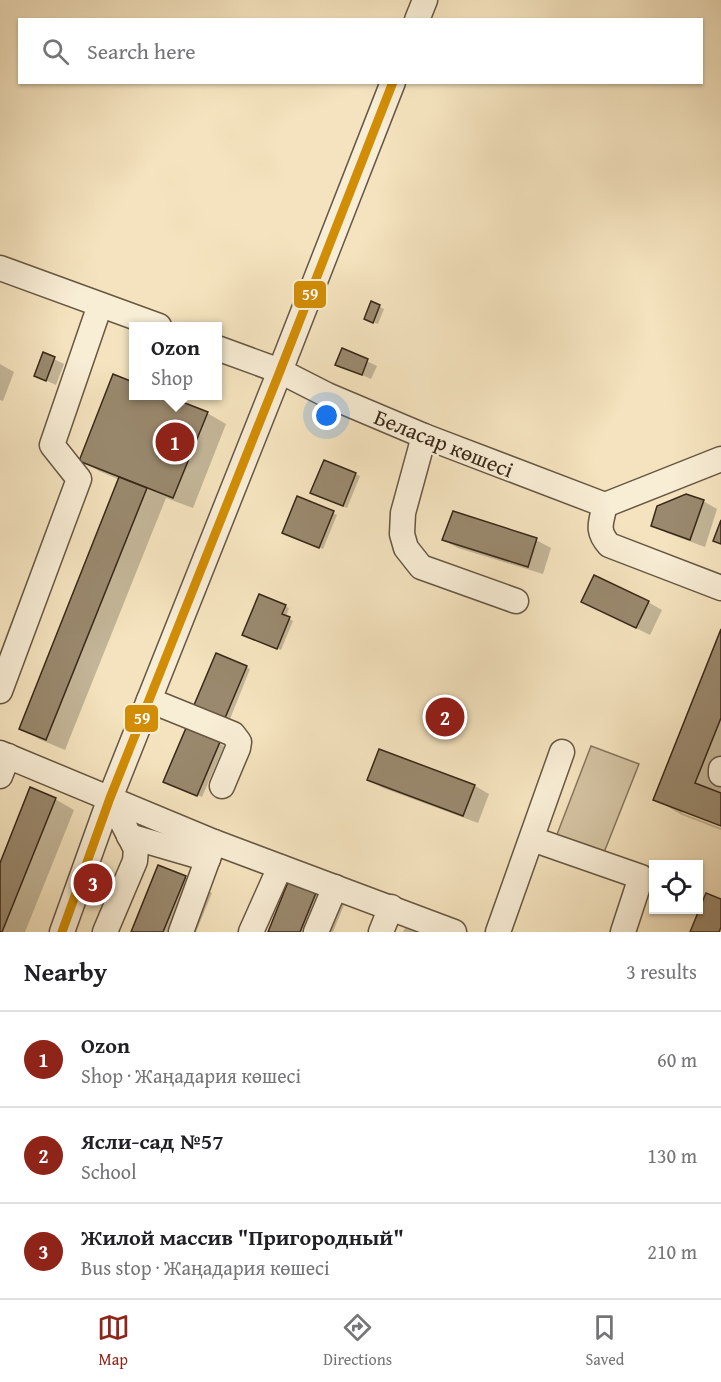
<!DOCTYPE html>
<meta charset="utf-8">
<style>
body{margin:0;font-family:"Gentium Book Plus",serif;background:#f2f2f2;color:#202124}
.controls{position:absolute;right:18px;bottom:18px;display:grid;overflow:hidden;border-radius:0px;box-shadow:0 2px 4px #0004}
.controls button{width:54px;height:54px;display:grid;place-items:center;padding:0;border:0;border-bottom:2px solid #e0e0e0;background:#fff;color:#202124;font:30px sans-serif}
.you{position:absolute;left:327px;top:416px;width:21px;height:21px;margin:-15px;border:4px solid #fff;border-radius:50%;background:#1a73e8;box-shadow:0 0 0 9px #1a73e833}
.badge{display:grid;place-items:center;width:39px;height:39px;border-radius:50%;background:#8f2418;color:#fff;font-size:20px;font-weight:700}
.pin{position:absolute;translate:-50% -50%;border:3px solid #fff;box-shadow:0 2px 6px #0006}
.popup{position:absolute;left:129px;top:322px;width:93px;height:78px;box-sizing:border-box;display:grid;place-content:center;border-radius:0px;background:#fff;filter:drop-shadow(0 2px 4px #0005);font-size:20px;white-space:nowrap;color:#757577}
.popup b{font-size:22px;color:#202124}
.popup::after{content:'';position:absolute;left:50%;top:100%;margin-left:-12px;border:12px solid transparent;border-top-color:#fff}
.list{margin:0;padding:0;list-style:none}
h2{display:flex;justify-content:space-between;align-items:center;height:78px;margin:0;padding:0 24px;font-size:26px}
h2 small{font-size:20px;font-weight:400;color:#757577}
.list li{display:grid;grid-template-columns:39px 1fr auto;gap:18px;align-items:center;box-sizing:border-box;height:96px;padding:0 24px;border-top:2px solid #e0e0e0}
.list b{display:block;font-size:22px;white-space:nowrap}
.list p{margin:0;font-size:20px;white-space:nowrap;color:#757577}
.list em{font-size:20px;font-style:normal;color:#757577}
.icon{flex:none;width:33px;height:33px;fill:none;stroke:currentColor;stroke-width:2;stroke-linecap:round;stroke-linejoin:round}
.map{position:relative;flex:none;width:721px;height:932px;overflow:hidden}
.search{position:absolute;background:#fff;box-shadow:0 2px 4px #0004;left:18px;right:18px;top:18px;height:66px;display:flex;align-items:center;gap:15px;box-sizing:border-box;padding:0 21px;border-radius:0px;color:#757577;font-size:22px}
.sheet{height:366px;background:#fff}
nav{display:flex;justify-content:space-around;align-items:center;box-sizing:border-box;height:84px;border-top:2px solid #e0e0e0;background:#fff;font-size:16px;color:#757577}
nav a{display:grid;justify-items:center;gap:3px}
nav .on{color:#8f2418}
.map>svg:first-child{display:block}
.green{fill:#d4c3a2;stroke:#86765d;stroke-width:1.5}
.shadow{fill:#0003}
.building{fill:#9a896e;stroke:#382818;stroke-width:1.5}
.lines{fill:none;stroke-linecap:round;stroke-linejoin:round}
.minor-casing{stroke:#675742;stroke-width:27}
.minor{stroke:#f8edd5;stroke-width:24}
.bus-1-casing{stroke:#f8edd5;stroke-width:14}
.bus-1{stroke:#d18d05;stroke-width:9}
.labels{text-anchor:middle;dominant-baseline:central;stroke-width:5;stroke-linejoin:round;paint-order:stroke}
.street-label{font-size:22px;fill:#382818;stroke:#f8edd5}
.line-badge{stroke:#f8edd5;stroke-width:2}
.badge-label{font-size:16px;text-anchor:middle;font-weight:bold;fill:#fff}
</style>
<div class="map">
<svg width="721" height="932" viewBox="0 0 721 932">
<rect width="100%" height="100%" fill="#f4e3be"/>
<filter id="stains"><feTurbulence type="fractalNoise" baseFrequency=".00333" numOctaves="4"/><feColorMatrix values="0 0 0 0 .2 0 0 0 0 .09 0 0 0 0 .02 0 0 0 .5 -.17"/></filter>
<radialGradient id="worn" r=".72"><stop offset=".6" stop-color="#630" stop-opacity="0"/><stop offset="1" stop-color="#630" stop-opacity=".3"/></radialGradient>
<path class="green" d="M591,746L639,764L603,855L556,837Z"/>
<g class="shadow">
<path d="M372,303L384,309L378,324L370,321Z"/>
<path d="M343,350L377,366L371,379L337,364Z"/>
<path d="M44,354L64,364L56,385L45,380Z"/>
<path d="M0,364L14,372L3,401L0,400Z"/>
<path d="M133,384V396H163L207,413L226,424L193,508L166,498L65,750L39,739L20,728L120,480L99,471L81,460Z"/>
<path d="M325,462L360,476L347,508L316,495Z"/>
<path d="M703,501L717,509L705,547L667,533L653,525Z"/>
<path d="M333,513L337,515L323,549L288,534Z"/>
<path d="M443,540H536L551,548L543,574L458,548Z"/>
<path d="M583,602H648L662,610L650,635Z"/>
<path d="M285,606L289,608L286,617L293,621L281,650L248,637Z"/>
<path d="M721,633V825L682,809V813L721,828V830L682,815L655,799Z"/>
<path d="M246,667L250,669L230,719L200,707Z"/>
<path d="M187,730L224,746L202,797L169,783Z"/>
<path d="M380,751L475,786L489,794L478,823L383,788L369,780Z"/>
<path d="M55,799L74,810L25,932H0V867Z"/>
<path d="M185,877L212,893L196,932H133Z"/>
<path d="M317,890L344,905L333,932H270Z"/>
<path d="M406,926L421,932H403Z"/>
</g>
<g class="building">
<path d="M371,301L380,305L373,323L364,319Z"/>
<path d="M342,348L368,359L362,375L335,365Z"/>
<path d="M43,352L55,357L46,381L34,376Z"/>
<path d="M113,374L133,382V396H167L208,412L173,498L79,461Z"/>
<path d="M324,460L356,473L343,506L310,493Z"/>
<path d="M119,477L147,488L46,740L19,729Z"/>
<path d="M686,494L704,500L690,540L651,526L657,506Z"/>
<path d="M297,496L334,511L319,548L282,533Z"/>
<path d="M453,511L537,538L528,567L442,540Z"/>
<path d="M721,520V544L713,541Z"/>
<path d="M594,575L649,601L636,628L581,602Z"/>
<path d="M259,594L286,605L282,614L290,617L277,649L242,635Z"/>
<path d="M721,629V718L695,783L721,793V826L653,800Z"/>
<path d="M216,653L247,666L225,718L194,705Z"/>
<path d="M186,728L220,742L197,796L163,782Z"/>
<path d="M379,749L475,785L463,816L367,780Z"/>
<path d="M30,787L56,798L2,932H0V863Z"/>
<path d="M158,865L186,876L163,932H131Z"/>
<path d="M290,877L318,888L300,932H268Z"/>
<path d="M706,893L721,899V927L719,932H690Z"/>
</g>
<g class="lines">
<defs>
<g id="minor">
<path d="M417,20L425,0"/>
<path d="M0,268L159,326"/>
<path d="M217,348L280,371L327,395L424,436L605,505"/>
<path d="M424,436L403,513L402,534L406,548L421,567L516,601"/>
<path d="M721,459L605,505C601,523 596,530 609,545L721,588"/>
<path d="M0,691L79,479L52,445L100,305"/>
<path d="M149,700L233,734L239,742L238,748L222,786"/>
<path d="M0,753L214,842L454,932"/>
<path d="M721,769V774"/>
<path d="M0,776L8,756"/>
<path d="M129,836L208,859"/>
<path d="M532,839L641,877L623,932"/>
<path d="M62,932L110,798L280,371L393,82"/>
<path d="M105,932L135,861L136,849L110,798"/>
<path d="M181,932L214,842"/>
<path d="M251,932L280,867"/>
<path d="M316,932L335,887"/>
<path d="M381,932L391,907"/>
<path d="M498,932L562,752"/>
</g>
</defs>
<use href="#minor" class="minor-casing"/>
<use href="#minor" class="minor"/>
<defs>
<path id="bus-1" d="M62,932L110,798L280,371L393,82"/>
</defs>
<use href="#bus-1" class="bus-1-casing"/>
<use href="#bus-1" class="bus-1"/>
</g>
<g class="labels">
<g class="street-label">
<text transform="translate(444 443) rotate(22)">Беласар көшесі</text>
</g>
</g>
<g class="line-badge">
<rect x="293" y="280" width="34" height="29" rx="6" fill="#d18d05"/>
<rect x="124" y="704" width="35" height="29" rx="6" fill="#d18d05"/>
</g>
<g class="badge-label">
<text x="310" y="300">59</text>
<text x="142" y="724">59</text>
</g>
<rect width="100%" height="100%" filter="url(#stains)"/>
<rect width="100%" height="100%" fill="url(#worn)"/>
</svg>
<div class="controls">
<button><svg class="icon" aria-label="locate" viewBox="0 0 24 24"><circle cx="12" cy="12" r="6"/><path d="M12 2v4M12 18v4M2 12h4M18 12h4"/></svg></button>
</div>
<div class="you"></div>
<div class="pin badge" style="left:175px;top:442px">1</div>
<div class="popup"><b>Ozon</b>Shop</div>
<div class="pin badge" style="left:445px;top:717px">2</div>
<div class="pin badge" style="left:93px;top:883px">3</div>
<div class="search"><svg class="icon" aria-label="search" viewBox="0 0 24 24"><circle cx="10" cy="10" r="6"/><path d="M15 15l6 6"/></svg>Search here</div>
</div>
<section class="sheet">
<h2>Nearby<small>3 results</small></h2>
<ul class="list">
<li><span class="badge">1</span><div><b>Ozon</b><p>Shop · Жаңадария көшесі</p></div><em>60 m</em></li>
<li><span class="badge">2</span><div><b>Ясли-сад №57</b><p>School</p></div><em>130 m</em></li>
<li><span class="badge">3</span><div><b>Жилой массив &quot;Пригородный&quot;</b><p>Bus stop · Жаңадария көшесі</p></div><em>210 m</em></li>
</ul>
</section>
<nav>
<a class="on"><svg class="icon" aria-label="map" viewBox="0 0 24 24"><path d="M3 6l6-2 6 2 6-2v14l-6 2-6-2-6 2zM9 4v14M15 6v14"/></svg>Map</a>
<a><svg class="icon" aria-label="directions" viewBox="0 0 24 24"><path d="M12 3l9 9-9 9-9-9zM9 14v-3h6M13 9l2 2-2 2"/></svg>Directions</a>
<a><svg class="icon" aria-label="saved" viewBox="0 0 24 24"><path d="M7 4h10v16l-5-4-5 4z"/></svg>Saved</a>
</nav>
